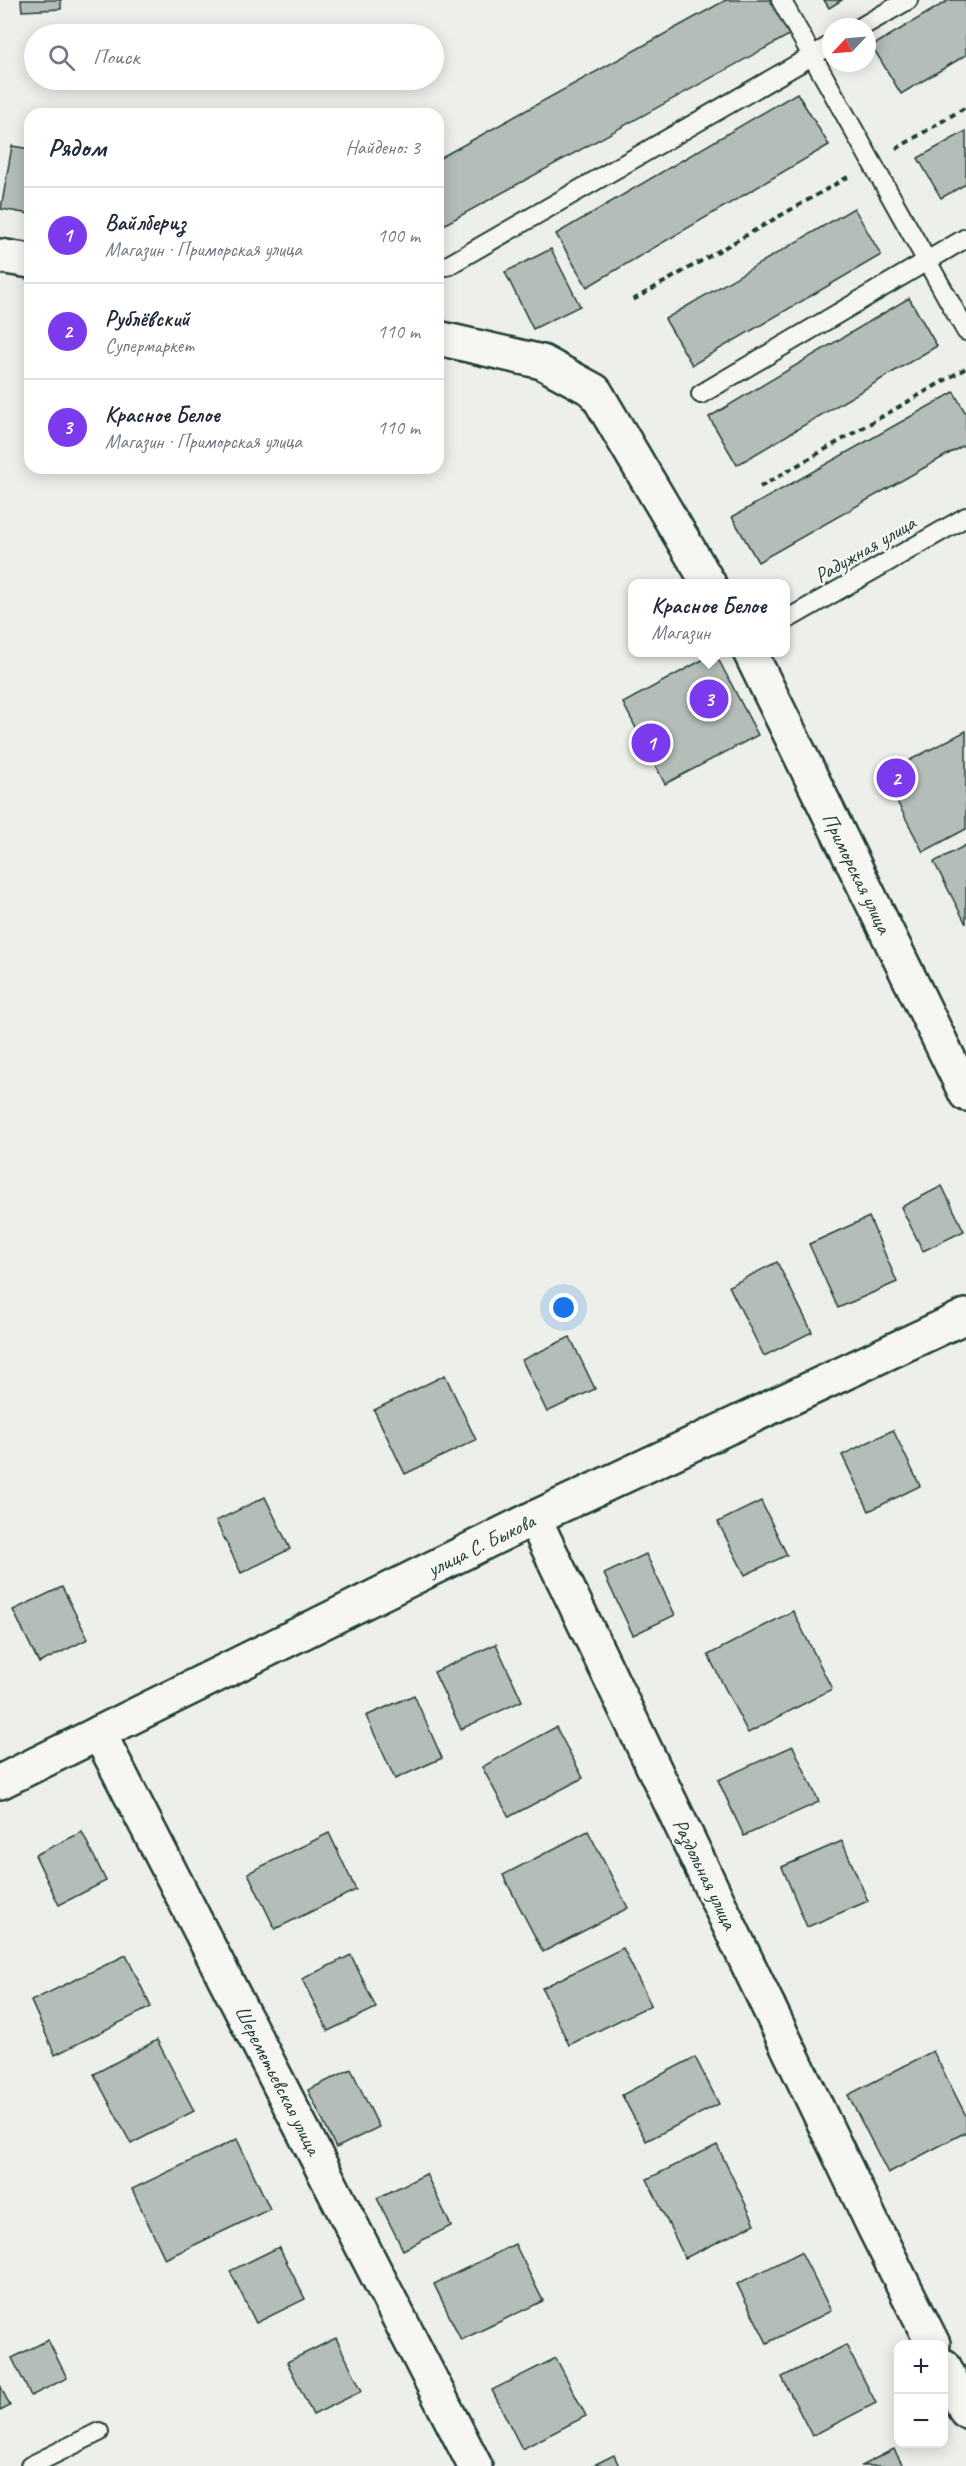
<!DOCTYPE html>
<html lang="ru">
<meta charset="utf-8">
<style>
body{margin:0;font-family:Caveat,sans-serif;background:#f2f2f3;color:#1f2937}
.controls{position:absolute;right:18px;bottom:18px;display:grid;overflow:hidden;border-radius:12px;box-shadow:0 3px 15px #0003}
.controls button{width:54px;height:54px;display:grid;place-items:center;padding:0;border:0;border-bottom:2px solid #e0e1e3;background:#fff;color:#1f2937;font:30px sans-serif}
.compass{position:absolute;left:822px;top:18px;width:54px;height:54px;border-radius:50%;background:#fff;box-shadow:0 3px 15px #0003;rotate:244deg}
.you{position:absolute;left:564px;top:1308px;width:21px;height:21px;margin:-15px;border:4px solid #fff;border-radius:50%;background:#1a73e8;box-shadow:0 0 0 9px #1a73e833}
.badge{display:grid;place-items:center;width:39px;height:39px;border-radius:50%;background:#7c3aed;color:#fff;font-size:20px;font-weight:700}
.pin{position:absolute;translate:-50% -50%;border:3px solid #fff;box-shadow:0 2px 6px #0006}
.popup{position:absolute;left:628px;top:579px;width:162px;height:78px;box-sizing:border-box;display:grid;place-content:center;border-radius:12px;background:#fff;filter:drop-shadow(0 2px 4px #0005);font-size:20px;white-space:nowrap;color:#747a83}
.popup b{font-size:22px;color:#1f2937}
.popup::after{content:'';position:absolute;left:50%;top:100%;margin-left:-12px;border:12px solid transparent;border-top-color:#fff}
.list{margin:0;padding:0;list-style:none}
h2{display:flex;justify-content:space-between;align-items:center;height:78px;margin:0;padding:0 24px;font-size:26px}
h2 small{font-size:20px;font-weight:400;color:#747a83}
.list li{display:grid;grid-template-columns:39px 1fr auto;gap:18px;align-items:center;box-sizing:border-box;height:96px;padding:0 24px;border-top:2px solid #e0e1e3}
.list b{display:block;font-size:22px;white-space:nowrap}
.list p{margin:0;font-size:20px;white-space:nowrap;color:#747a83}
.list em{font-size:20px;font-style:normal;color:#747a83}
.icon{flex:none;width:33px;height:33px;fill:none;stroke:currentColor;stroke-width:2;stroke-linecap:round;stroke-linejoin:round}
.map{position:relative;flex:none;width:966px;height:2466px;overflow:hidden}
.search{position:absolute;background:#fff;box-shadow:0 3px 15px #0003;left:24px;top:24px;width:420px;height:66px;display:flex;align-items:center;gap:15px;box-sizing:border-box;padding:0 21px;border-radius:33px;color:#747a83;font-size:22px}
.panel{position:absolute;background:#fff;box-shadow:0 3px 15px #0003;left:24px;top:108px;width:420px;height:366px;border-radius:18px}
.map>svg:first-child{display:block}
.building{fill:#b4bdb8;stroke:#1f3d34;stroke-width:1.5}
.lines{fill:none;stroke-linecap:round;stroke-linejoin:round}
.lane-casing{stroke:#1f3d34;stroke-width:22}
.street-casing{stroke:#1f3d34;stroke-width:38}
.path{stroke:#1f3d34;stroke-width:4;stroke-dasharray:6 4.5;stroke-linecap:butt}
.lane{stroke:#f6f6f2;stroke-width:18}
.street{stroke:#f6f6f2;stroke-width:33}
.labels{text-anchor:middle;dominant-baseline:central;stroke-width:5;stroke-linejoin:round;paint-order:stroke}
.street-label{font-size:21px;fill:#1f3d34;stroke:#f6f6f2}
</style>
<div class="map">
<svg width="966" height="2466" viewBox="0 0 966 2466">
<rect width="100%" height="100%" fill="#edefea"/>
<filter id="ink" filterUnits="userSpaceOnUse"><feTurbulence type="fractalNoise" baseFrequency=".0167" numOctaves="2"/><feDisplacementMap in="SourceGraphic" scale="12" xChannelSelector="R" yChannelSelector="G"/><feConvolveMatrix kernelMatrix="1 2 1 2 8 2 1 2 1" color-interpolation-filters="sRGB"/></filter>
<g filter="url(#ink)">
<g class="building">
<path d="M21,0H61V9L22,11Z"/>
<path d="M726,0H772L791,34L438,228V159Z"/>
<path d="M824,0H842L829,8Z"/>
<path d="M949,0H966V55L901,94L872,46Z"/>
<path d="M797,93L829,145L587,287L556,234Z"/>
<path d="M966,131V184L941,198L918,158Z"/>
<path d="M12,146L30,149V214L1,209Z"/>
<path d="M854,208L881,255L692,365L665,319Z"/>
<path d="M551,249L580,306L533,329L505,272Z"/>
<path d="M909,298L937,346L737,465L709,417Z"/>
<path d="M954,392L966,414V444L758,562L732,517Z"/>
<path d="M715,653L758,735L665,784L623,703Z"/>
<path d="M966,731V829L923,852L883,774Z"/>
<path d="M966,845V924L934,862Z"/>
<path d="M942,1186L964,1231L923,1251L901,1207Z"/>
<path d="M869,1217L897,1282L838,1308L809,1244Z"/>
<path d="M777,1262L812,1332L764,1356L729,1286Z"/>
<path d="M570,1337L595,1389L547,1412L522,1360Z"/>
<path d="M445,1375L476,1440L405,1474L374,1410Z"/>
<path d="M893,1430L920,1486L869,1511L842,1455Z"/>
<path d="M265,1497L290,1549L241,1573L216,1521Z"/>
<path d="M761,1501L787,1555L745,1575L718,1522Z"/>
<path d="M646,1554L675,1615L633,1635L604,1574Z"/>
<path d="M62,1587L88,1639L39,1663L13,1610Z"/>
<path d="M793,1611L832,1689L748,1733L708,1655Z"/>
<path d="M496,1644L522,1701L461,1729L434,1672Z"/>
<path d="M414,1695L442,1758L395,1779L366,1716Z"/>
<path d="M556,1727L583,1778L509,1817L482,1767Z"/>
<path d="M793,1746L819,1802L744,1836L718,1780Z"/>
<path d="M588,1831L628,1908L543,1952L503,1875Z"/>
<path d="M82,1832L106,1881L59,1905L35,1855Z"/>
<path d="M329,1833L356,1890L275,1929L248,1873Z"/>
<path d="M842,1841L868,1901L807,1927L782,1867Z"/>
<path d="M623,1948L651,2005L569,2045L542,1988Z"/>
<path d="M126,1955L151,2007L55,2055L31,2001Z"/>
<path d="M351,1955L376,2008L328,2031L302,1979Z"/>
<path d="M157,2040L194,2111L131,2144L94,2074Z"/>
<path d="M933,2051L966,2116V2132L888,2173L848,2095Z"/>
<path d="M695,2057L719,2104L646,2141L622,2095Z"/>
<path d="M351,2069L379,2127L336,2148L308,2090Z"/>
<path d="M237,2139L270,2209L165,2259L132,2189Z"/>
<path d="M717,2145L755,2224L685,2258L647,2179Z"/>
<path d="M426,2174L451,2226L403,2250L377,2198Z"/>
<path d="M515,2244L543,2301L461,2340L434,2284Z"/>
<path d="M279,2247L305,2299L256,2323L230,2271Z"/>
<path d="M801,2252L831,2311L767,2343L737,2284Z"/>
<path d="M336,2338L362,2391L313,2415L287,2362Z"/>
<path d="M48,2340L67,2378L31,2396L12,2358Z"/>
<path d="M846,2345L876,2403L812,2436L782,2377Z"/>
<path d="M556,2358L586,2416L522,2449L492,2390Z"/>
<path d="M0,2385L10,2406L0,2411Z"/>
<path d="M894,2449L903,2466H861Z"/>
<path d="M614,2455L619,2466H592Z"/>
</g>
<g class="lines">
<defs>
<g id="lane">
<path d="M781,0L966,331"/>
<path d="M861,27L908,0"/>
<path d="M447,266L831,45"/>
<path d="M701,394L966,238"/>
<path d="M786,620L966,517"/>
<path d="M30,2466L99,2432"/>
</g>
<g id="street">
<path d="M0,256L30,261"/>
<path d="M438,338L542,362L595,391L709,584"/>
<path d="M750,652L966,1094"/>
<path d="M534,1518L875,2229L933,2344"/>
<path d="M99,1733L475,2466"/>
<path d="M0,1782L534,1518L966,1316"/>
<path d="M944,2366L966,2411"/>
</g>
</defs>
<use href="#lane" class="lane-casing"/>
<use href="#street" class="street-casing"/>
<g class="path">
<path d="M896,149L966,107"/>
<path d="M633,300L848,177"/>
<path d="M760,487L966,368"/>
</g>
<use href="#lane" class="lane"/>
<use href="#street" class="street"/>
</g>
</g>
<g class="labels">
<g class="street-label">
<text transform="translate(865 549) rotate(-30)">Радужная улица</text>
<text transform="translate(857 873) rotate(64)">Приморская улица</text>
<text transform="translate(481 1545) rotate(-26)">улица С. Быкова</text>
<text transform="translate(705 1874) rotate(64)">Раздольная улица</text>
<text transform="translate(278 2080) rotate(63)">Шереметьевская улица</text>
</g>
</g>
</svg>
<div class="controls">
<button>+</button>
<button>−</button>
</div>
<svg class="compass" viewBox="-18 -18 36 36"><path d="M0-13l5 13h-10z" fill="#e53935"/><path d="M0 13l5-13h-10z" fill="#747a83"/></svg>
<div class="you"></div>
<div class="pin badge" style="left:651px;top:743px">1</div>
<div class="pin badge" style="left:896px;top:778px">2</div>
<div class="pin badge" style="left:709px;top:699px">3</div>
<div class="popup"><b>Красное Белое</b>Магазин</div>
<div class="search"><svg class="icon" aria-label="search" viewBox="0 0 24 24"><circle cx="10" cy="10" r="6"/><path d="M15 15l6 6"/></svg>Поиск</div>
<section class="panel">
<h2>Рядом<small>Найдено: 3</small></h2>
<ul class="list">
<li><span class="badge">1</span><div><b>Вайлбериз</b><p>Магазин · Приморская улица</p></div><em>100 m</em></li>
<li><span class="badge">2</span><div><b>Рублёвский</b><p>Супермаркет</p></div><em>110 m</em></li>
<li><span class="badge">3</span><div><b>Красное Белое</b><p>Магазин · Приморская улица</p></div><em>110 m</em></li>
</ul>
</section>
</div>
